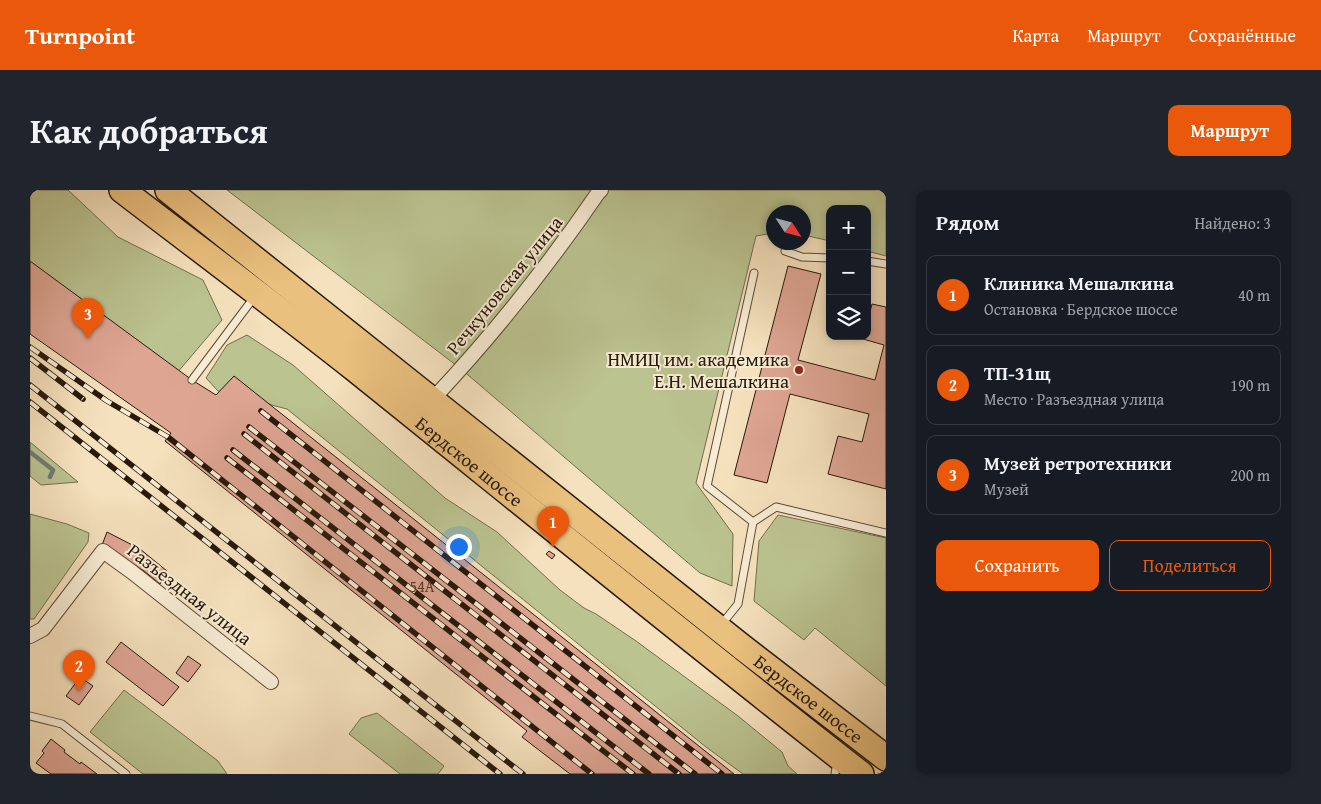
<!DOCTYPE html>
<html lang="ru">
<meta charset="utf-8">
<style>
body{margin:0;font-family:"Gentium Book Plus",serif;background:#20242c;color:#f1f3f6}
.controls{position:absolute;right:15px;top:15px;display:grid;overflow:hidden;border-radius:10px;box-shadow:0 2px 8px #0003}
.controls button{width:45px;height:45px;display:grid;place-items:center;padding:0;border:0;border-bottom:1px solid #363941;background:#171b24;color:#f1f3f6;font:25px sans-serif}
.compass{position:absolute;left:736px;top:15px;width:45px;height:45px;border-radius:50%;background:#171b24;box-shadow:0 2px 8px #0003;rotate:126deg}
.you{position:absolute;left:428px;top:356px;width:18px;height:18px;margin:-12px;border:4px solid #fff;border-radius:50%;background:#1a73e8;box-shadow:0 0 0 8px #1a73e833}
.badge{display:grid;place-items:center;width:32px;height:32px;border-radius:50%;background:#ea580c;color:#fff;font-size:16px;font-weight:700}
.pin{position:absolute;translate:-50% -41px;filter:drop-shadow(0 1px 2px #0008)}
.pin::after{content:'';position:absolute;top:26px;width:18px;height:15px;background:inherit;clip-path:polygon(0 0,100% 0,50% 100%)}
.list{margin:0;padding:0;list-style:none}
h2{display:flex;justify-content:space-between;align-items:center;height:65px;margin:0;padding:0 20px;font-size:21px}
h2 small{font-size:16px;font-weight:400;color:#9ea1a6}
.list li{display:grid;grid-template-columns:32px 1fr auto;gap:15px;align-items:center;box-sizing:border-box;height:80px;margin:0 10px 10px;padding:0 10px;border:1px solid #363941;border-radius:10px}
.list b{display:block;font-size:19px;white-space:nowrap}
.list p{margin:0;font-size:16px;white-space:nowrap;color:#9ea1a6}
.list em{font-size:16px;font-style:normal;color:#9ea1a6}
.actions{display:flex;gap:10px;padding:15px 20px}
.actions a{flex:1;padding:11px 0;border:1px solid #ea580c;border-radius:10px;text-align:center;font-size:18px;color:#ea580c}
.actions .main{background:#ea580c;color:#fff}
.icon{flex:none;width:28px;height:28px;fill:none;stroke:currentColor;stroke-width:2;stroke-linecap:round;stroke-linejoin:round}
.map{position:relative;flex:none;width:856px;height:584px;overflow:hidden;border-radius:10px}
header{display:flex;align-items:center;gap:30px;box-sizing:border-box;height:70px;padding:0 25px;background:#ea580c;color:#fff}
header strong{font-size:24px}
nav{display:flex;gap:28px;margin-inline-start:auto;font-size:18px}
.intro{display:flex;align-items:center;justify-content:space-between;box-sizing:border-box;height:120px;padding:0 30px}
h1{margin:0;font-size:35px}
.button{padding:12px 22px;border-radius:10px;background:#ea580c;color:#fff;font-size:18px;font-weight:700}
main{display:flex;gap:30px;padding:0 30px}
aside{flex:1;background:#171b24;border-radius:10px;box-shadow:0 2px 8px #0003}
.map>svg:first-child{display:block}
.green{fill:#bbc391;stroke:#726e4e}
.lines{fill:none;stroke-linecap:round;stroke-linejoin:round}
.stream{stroke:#717a75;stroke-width:4.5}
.building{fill:#dea593;stroke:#28190a}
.lane-casing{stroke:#5b4b37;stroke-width:9}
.street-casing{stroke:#5b4b37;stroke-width:16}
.highway-casing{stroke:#28190a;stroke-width:28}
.lane{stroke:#f8ecd4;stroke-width:7}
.street{stroke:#f8ecd4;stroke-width:14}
.highway{stroke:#eac07e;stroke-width:25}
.rail-casing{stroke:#28190a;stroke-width:5.5}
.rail{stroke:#f8ecd4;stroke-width:4;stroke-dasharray:11;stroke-linecap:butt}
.poi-dot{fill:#8f2418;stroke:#f8ecd4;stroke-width:2}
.labels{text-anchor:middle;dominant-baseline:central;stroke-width:4;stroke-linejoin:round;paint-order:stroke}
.number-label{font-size:16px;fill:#563c2c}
.street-label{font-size:19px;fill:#28190a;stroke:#f8ecd4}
.poi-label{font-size:19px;fill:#28190a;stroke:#f8ecd4;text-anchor:end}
</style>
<header>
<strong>Turnpoint</strong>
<nav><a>Карта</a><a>Маршрут</a><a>Сохранённые</a></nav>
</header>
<div class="intro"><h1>Как добраться</h1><a class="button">Маршрут</a></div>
<main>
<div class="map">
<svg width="856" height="584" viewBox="0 0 856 584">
<rect width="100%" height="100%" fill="#f5e1bd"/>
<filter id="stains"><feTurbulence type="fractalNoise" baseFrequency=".004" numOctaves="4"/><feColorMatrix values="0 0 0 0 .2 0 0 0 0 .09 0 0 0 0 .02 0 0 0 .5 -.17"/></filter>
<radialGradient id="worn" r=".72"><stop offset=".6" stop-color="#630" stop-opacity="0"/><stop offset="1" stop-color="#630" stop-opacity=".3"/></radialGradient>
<g class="green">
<path d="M0,0H38L88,47L173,90L192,130L141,190L0,81Z"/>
<path d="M197,0H856V66L837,61V19H800V51L774,45V22H744L743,43L726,46L666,293L703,344L702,396L670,383L431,179Z"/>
<path d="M217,145L263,175L415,308L467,342L530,400L554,418L566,424L606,451L708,526L752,562L758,576L767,584H713L676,557L257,219L188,201L176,188L197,155Z"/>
<path d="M0,252L48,292L11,295L0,286Z"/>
<path d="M0,324L37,334L59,343L58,352L4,429H0Z"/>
<path d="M748,325L856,348V496L785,438L774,450L724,411L729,351Z"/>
<path d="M94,500L188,571L197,584H113L60,542Z"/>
<path d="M347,523L414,576L408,584H370L319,544L331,528Z"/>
</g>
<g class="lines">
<path class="stream" d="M0,262L23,280L20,287"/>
</g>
<g class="building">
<path d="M0,71L162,190L186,205L204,186L704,584H540L492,547L497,541L135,251L141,243L0,144Z"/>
<path d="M758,76L791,84L768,170L845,190L854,155L833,149L834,146H837V133L842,114L856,117V299L798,284L808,246L832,252L839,224L760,204L737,293L704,285Z"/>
<path d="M77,342L110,359L137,381L130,394L114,381L72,355Z"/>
<path d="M519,361L525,365L522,369L516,364Z"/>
<path d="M91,452L149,497L133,516L76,472Z"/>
<path d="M158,466L171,475L158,492L146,483Z"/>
<path d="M50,487L63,496L49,515L36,506Z"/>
<path d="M21,549L35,560L34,562L50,574L51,572L67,584H21L6,573L14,563L12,561Z"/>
</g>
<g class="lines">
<defs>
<g id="lane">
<path d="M755,61L772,67L800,68"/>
<path d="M837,71L856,74"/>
<path d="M162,190L225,106"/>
<path d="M723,332L746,317L856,343"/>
<path d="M691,435L708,414L723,332L677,296L724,83"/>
<path d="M0,526L32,534L96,584"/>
<path d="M805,584L807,571"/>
</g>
<g id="street">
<path d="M402,210C463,145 518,76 568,3L571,0"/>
<path d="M0,446L13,439L73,361L102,382L241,492"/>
</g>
<g id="highway">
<path id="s1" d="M92,0C169,59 248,118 325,179C493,314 661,451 831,584"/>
<path id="s2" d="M138,0L712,457L856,568"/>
</g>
</defs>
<use href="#lane" class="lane-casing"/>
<use href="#street" class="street-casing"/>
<use href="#highway" class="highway-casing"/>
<use href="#lane" class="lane"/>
<use href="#street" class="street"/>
<use href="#highway" class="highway"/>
<defs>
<g id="rail">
<path d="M0,157L77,211L138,247L562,584"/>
<path d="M0,168L53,209"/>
<path d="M0,195L493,584"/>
<path d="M0,212L470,584"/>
<path d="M231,221L692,584"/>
<path d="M219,237L665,584"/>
<path d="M214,244L649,584"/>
<path d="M203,260L619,584"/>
<path d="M197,268L603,584"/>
</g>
</defs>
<use href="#rail" class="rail-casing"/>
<use href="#rail" class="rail"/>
</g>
<circle class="poi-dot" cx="769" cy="180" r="5"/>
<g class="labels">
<g class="number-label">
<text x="392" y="396">54А</text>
</g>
<g class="street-label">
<text transform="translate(474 95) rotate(-51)">Речкуновская улица</text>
<text stroke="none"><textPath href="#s1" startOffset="441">Бердское шоссе</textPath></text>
<text transform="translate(160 404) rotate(38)">Разъездная улица</text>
<text stroke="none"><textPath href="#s2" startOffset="818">Бердское шоссе</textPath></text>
</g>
<g class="poi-label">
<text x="759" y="169">НМИЦ им. академика<tspan x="759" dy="22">Е.Н. Мешалкина</tspan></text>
</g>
</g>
<rect width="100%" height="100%" filter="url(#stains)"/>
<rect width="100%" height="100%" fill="url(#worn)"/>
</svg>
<div class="controls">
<button>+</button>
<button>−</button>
<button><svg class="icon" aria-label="layers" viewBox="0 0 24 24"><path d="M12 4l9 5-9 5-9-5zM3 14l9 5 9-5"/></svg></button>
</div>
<svg class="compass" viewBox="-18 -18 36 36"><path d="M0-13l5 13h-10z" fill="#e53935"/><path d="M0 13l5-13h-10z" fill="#9ea1a6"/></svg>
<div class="you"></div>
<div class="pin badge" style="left:523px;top:357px">1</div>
<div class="pin badge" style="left:49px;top:501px">2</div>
<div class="pin badge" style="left:58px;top:149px">3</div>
</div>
<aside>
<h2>Рядом<small>Найдено: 3</small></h2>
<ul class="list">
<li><span class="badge">1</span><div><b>Клиника Мешалкина</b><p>Остановка · Бердское шоссе</p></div><em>40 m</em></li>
<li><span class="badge">2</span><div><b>ТП-31щ</b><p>Место · Разъездная улица</p></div><em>190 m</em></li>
<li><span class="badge">3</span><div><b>Музей ретротехники</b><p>Музей</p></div><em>200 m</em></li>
</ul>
<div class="actions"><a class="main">Сохранить</a><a>Поделиться</a></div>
</aside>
</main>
